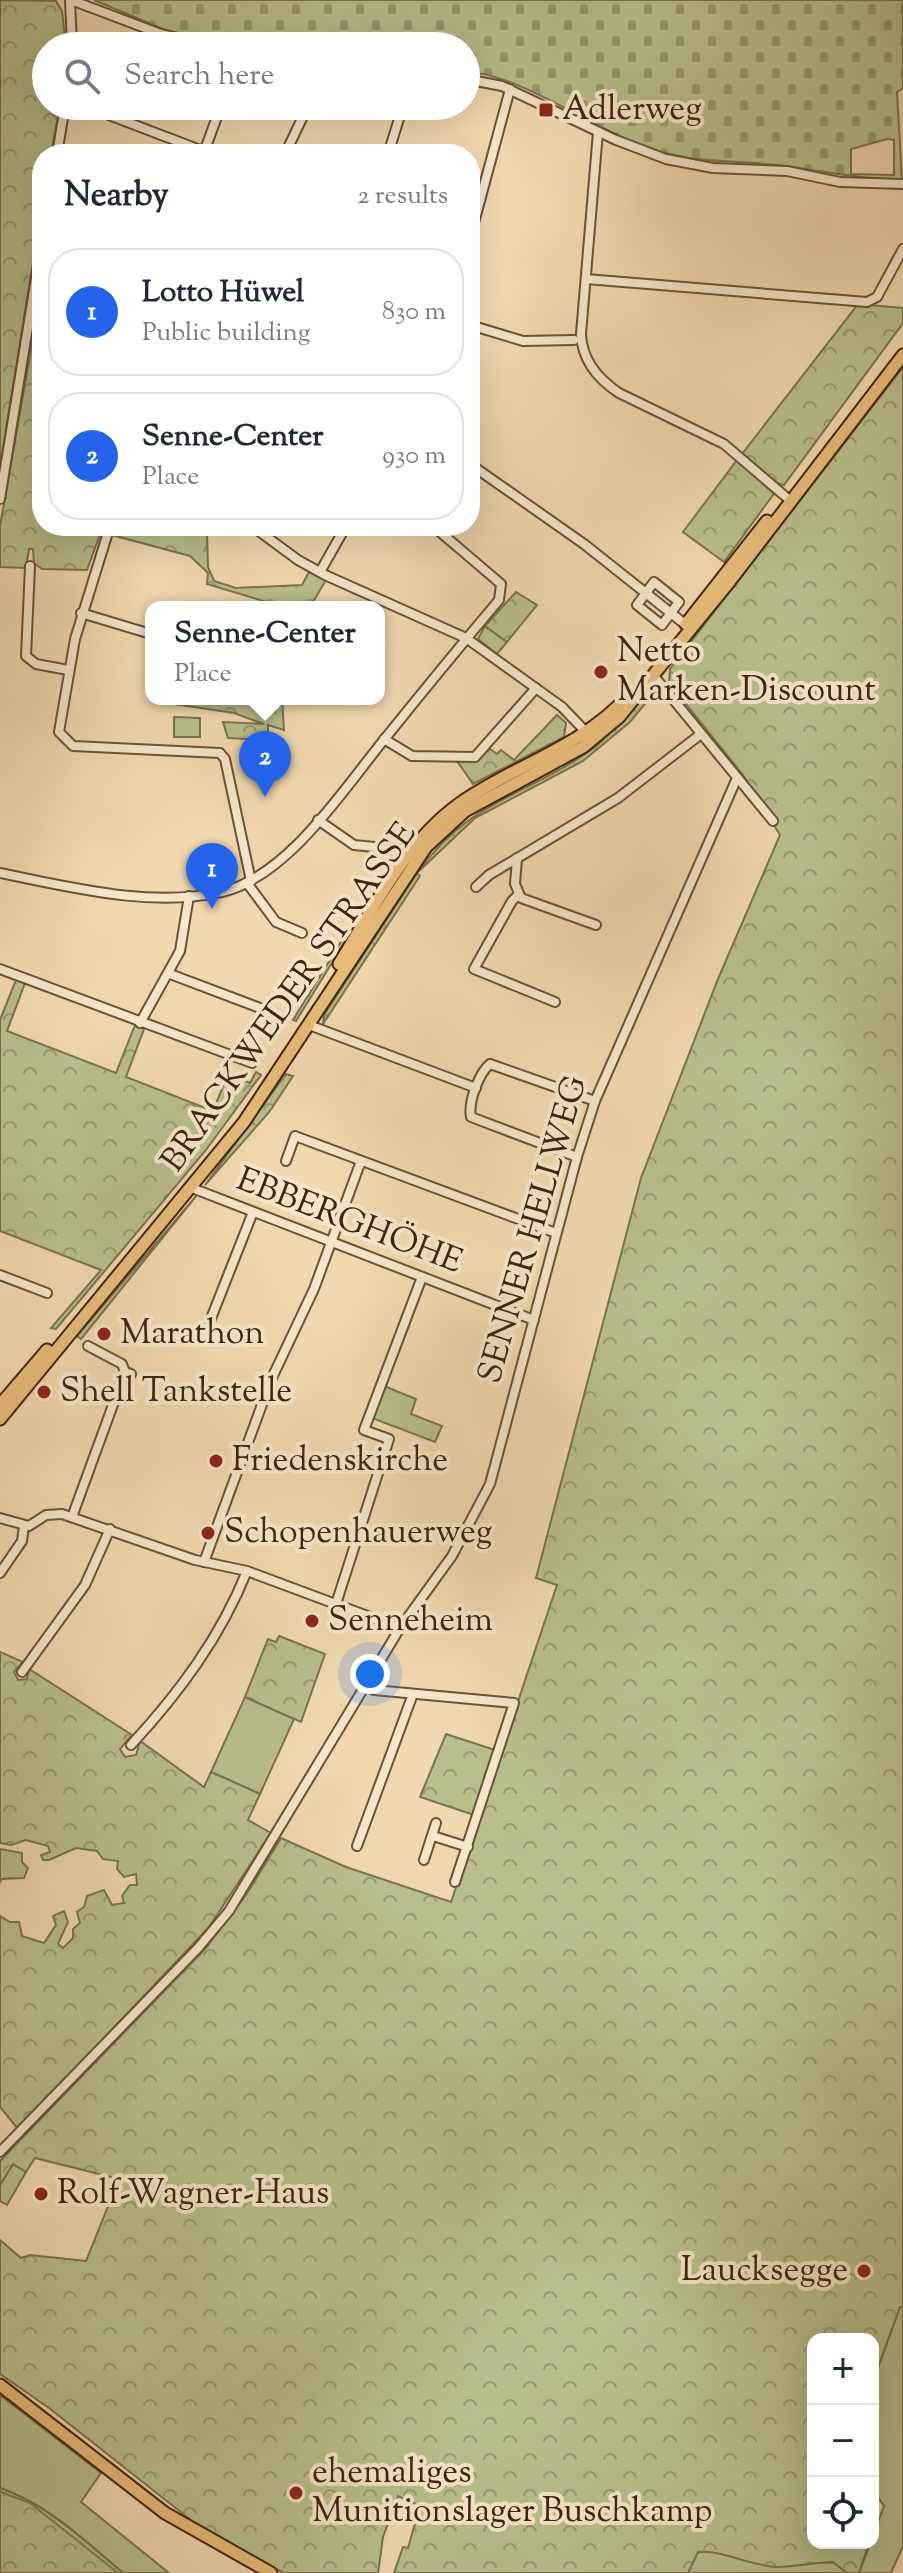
<!DOCTYPE html>
<meta charset="utf-8">
<style>
body{margin:0;font-family:"Sorts Mill Goudy",serif;background:#f2f2f3;color:#1f2937}
.controls{position:absolute;right:24px;bottom:24px;display:grid;overflow:hidden;border-radius:16px;box-shadow:0 8px 32px #0002}
.controls button{width:72px;height:72px;display:grid;place-items:center;padding:0;border:0;border-bottom:2px solid #e0e1e3;background:#fff;color:#1f2937;font:40px sans-serif}
.you{position:absolute;left:370px;top:1674px;width:28px;height:28px;margin:-20px;border:6px solid #fff;border-radius:50%;background:#1a73e8;box-shadow:0 0 0 12px #1a73e833}
.badge{display:grid;place-items:center;width:52px;height:52px;border-radius:50%;background:#2563eb;color:#fff;font-size:26px;font-weight:700}
.pin{position:absolute;translate:-50% -66px;filter:drop-shadow(0 2px 4px #0008)}
.pin::after{content:'';position:absolute;top:42px;width:28px;height:24px;background:inherit;clip-path:polygon(0 0,100% 0,50% 100%)}
.popup{position:absolute;left:145px;top:601px;width:240px;height:104px;box-sizing:border-box;display:grid;place-content:center;border-radius:16px;background:#fff;filter:drop-shadow(0 2px 6px #0005);font-size:26px;white-space:nowrap;color:#747a83}
.popup b{font-size:30px;color:#1f2937}
.popup::after{content:'';position:absolute;left:50%;top:100%;margin-left:-16px;border:16px solid transparent;border-top-color:#fff}
.list{margin:0;padding:0;list-style:none}
h2{display:flex;justify-content:space-between;align-items:center;height:104px;margin:0;padding:0 32px;font-size:34px}
h2 small{font-size:26px;font-weight:400;color:#747a83}
.list li{display:grid;grid-template-columns:52px 1fr auto;gap:24px;align-items:center;box-sizing:border-box;height:128px;margin:0 16px 16px;padding:0 16px;border:2px solid #e0e1e3;border-radius:32px}
.list b{display:block;font-size:30px;white-space:nowrap}
.list p{margin:0;font-size:26px;white-space:nowrap;color:#747a83}
.list em{font-size:26px;font-style:normal;color:#747a83}
.icon{flex:none;width:44px;height:44px;fill:none;stroke:currentColor;stroke-width:2;stroke-linecap:round;stroke-linejoin:round}
.map{position:relative;flex:none;width:903px;height:2573px;overflow:hidden}
.search{position:absolute;background:#fff;box-shadow:0 8px 32px #0002;left:32px;top:32px;width:448px;height:88px;display:flex;align-items:center;gap:20px;box-sizing:border-box;padding:0 28px;border-radius:44px;color:#747a83;font-size:30px}
.panel{position:absolute;background:#fff;box-shadow:0 8px 32px #0002;left:32px;top:144px;width:448px;height:392px;border-radius:32px}
.map>svg:first-child{display:block}
.grass{fill:#b8bf8d;stroke:#7a724e;stroke-width:2}
.forest{fill:url(#forest-crowns);stroke:#7a724e;stroke-width:2}
.cemetery{fill:url(#cemetery-stones);stroke:#7a724e;stroke-width:2;fill-rule:evenodd}
.lines{fill:none;stroke-linecap:round;stroke-linejoin:round}
.stream{stroke:#757e6b;stroke-width:2}
.minor-casing{stroke:#6a5136;stroke-width:12}
.major-casing{stroke:#3d240e;stroke-width:15}
.minor{stroke:#f7e6cc;stroke-width:8}
.major{stroke:#e9bc78;stroke-width:11}
.poi-dot{fill:#8f2418;stroke:#f7e6cc;stroke-width:3}
.labels{text-anchor:middle;dominant-baseline:central;stroke-width:8;stroke-linejoin:round;paint-order:stroke}
.poi-label{font-size:34px;fill:#3d240e;stroke:#f7e6cc;text-anchor:start}
.street-label{font-size:34px;fill:#3d240e;stroke:#f7e6cc}
</style>
<div class="map">
<svg width="903" height="2573" viewBox="0 0 903 2573">
<defs>
<pattern id="forest-crowns" width="20" height="18" patternUnits="userSpaceOnUse" patternTransform="scale(2)"><rect width="20" height="18" fill="#b8bf8d"/><path d="M2 6a3 3 0 1 1 6 0M12 15a3 3 0 1 1 6 0" fill="none" stroke="#979b72"/></pattern>
<pattern id="cemetery-stones" width="16" height="16" patternUnits="userSpaceOnUse" patternTransform="scale(2)"><rect width="16" height="16" fill="#b8bf8d"/><path d="M2 7V4a2 2 0 0 1 4 0v3zM10 15v-3a2 2 0 0 1 4 0v3z" fill="#979b72"/></pattern>
</defs>
<rect width="100%" height="100%" fill="#f2d8b0"/>
<filter id="stains"><feTurbulence type="fractalNoise" baseFrequency=".0025" numOctaves="4"/><feColorMatrix values="0 0 0 0 .2 0 0 0 0 .09 0 0 0 0 .02 0 0 0 .5 -.17"/></filter>
<radialGradient id="worn" r=".72"><stop offset=".6" stop-color="#630" stop-opacity="0"/><stop offset="1" stop-color="#630" stop-opacity=".3"/></radialGradient>
<g class="grass">
<path d="M485,626L507,642L497,654L478,639Z"/>
<path d="M174,717L200,718V737H174Z"/>
<path d="M384,1386L416,1399L411,1414L442,1426L435,1442L372,1418Z"/>
<path d="M245,1697L294,1719L260,1794L211,1772Z"/>
<path d="M13,2164L26,2172L7,2205L0,2201V2185Z"/>
<path d="M900,2307H903V2546L891,2573H859L884,2506L873,2490V2381Z"/>
<path d="M0,2395L101,2473L81,2502L169,2573H123C85,2541 48,2504 0,2488Z"/>
<path d="M717,2551C763,2569 787,2563 834,2562L847,2573H688L698,2552Z"/>
</g>
<g class="forest">
<path d="M0,0L56,1L62,11L66,46H46V106H60L51,154H42V207L0,467Z"/>
<path d="M42,287V526H103L87,570L42,569L34,563L33,549H29L26,568L0,567V526Z"/>
<path d="M858,304L903,308V323L784,485L776,483L742,454Z"/>
<path d="M903,367V2307H900L873,2381V2339H813V2543H869L859,2573H847L833,2562C815,2562 795,2567 777,2567C749,2566 726,2550 698,2552L688,2573H394L403,2547L408,2548L420,2506L398,2496L383,2537L378,2573H284L242,2552L201,2528L49,2408L0,2374V2240L21,2258L30,2255L86,2261L119,2179L35,2158L26,2172L13,2164L0,2185V2161L205,1949L246,1895L281,1838L346,1867L451,1902L480,1817L420,1797L446,1734L501,1752L557,1585L536,1578L641,1178L718,979L780,835L743,775L669,683L670,669Z"/>
<path d="M737,460L773,489V495L724,562L683,532Z"/>
<path d="M116,526L151,535L207,533L208,567L214,581L236,588L302,585L309,572L326,580L310,607H283L207,584L208,573L190,556L112,535Z"/>
<path d="M516,592L537,605L507,642L485,626Z"/>
<path d="M658,688L630,722L583,761L475,818L418,872C469,800 526,796 591,750C615,734 635,699 658,688Z"/>
<path d="M170,699H282L284,730L268,725V740L228,738L223,722L264,724L234,713L174,704Z"/>
<path d="M557,715L566,723L564,737L473,784L457,761L478,759L490,749L497,754L501,750L514,760Z"/>
<path d="M417,873L420,876L323,1024L324,1015Z"/>
<path d="M347,932H351L296,1021L293,1020Z"/>
<path d="M16,980L25,983L7,1031L116,1073L135,1025L144,1029L126,1077L213,1111L228,1074L250,1083L256,1072L261,1075L206,1150L56,1329L51,1328L101,1270L0,1231V1020Z"/>
<path d="M286,1074L293,1076L270,1111L205,1185Z"/>
<path d="M197,1195L81,1339L77,1336Z"/>
<path d="M279,1636L325,1654L301,1722L245,1697L268,1639L276,1642Z"/>
<path d="M0,1652L23,1662L14,1672L18,1680L27,1679L29,1669L132,1735L120,1749L125,1757L136,1755L140,1741L204,1787L211,1772L260,1794L248,1820L271,1833L209,1927L18,2129L0,2107V1916L10,1922H19L22,1936L44,1943L56,1925L53,1916L64,1911L68,1922L58,1944L63,1948L73,1938V1929L80,1923L77,1912L84,1907L87,1896L104,1890L112,1905L124,1903L122,1896L130,1885H137L136,1874L124,1877L117,1869L118,1861L103,1859L97,1851L76,1848L49,1860H43L41,1855L50,1852L48,1846L26,1840L11,1845L0,1843Z"/>
<path d="M0,1849L22,1853V1862L28,1868L24,1878L2,1879L0,1882Z"/>
<path d="M0,2488C48,2505 85,2541 123,2573H0Z"/>
</g>
<path class="cemetery" d="M94,0H903V88L897,92L902,179C864,180 829,172 792,167C734,158 694,167 635,143C588,124 515,73 466,72V46H226L163,29ZM887,139L894,140V175L851,174V149Z"/>
<g class="lines">
<path class="stream" d="M0,2492L30,2503L118,2573"/>
<defs>
<g id="minor">
<path d="M70,0L72,46"/>
<path d="M71,0L161,34L211,46"/>
<path d="M466,79L502,86L616,140L666,159L713,168L787,171L840,182L903,184"/>
<path d="M85,106L211,154"/>
<path d="M598,132L581,334C582,361 598,379 619,393L724,444L786,497"/>
<path d="M204,152L221,106"/>
<path d="M57,154L65,106"/>
<path d="M285,154L308,106"/>
<path d="M388,154L403,106"/>
<path d="M470,238L510,89"/>
<path d="M586,279L867,302L877,297L903,249"/>
<path d="M470,325L523,341L574,340"/>
<path d="M470,464L584,544L686,625"/>
<path d="M0,499L42,241"/>
<path d="M110,526L75,639L59,732L73,746L220,753L225,759L251,881"/>
<path d="M252,526L298,560L325,575L466,638L562,707L587,733"/>
<path d="M30,566L26,656L36,664L68,670"/>
<path d="M320,572L346,526"/>
<path d="M654,582L679,602L662,625L637,605Z"/>
<path d="M81,613L151,634"/>
<path d="M654,676L773,821"/>
<path d="M384,739L412,756L475,757L536,688"/>
<path d="M318,820L354,845L385,848L410,859"/>
<path d="M517,858L515,884L521,898L596,925"/>
<path d="M0,873C70,887 150,908 222,892C289,876 345,787 387,736C424,690 461,645 499,600L501,584L433,526"/>
<path d="M247,883L276,922L302,933"/>
<path d="M476,887L489,875L618,798L701,734"/>
<path d="M518,895L512,901L474,969L555,1002"/>
<path d="M0,969L252,1063"/>
<path d="M170,974L268,1011"/>
<path d="M140,1023L180,951L189,896"/>
<path d="M309,1025L476,1088"/>
<path d="M577,1157L471,1117C468,1102 479,1073 490,1064L595,1101"/>
<path d="M286,1161L295,1136L556,1233"/>
<path d="M192,1188L534,1320"/>
<path d="M0,1275L47,1293"/>
<path d="M210,1321L253,1212"/>
<path d="M88,1346L122,1364L125,1372"/>
<path d="M72,1517L125,1372L131,1374"/>
<path d="M0,1518L29,1526L46,1515L62,1514L195,1560L247,1571L400,1628"/>
<path d="M204,1562L271,1380L314,1289L361,1161"/>
<path d="M0,1573L22,1541L24,1526"/>
<path d="M336,1604L389,1439L364,1430L422,1277"/>
<path d="M22,1672L85,1585L110,1529"/>
<path d="M365,1686L374,1690L514,1703L455,1882"/>
<path d="M131,1745C179,1693 220,1638 247,1571"/>
<path d="M433,1836L468,1847"/>
<path d="M357,1846L413,1694"/>
<path d="M424,1860L436,1823"/>
<path d="M0,2152L198,1948L229,1911L400,1628L452,1556L490,1484L577,1157L595,1101L737,778"/>
</g>
<g id="major">
<path d="M686,624L767,521"/>
<path d="M339,964C373,909 405,843 459,804C514,765 581,748 628,696"/>
<path d="M0,1405L47,1350"/>
<path d="M0,1419L244,1122L426,847L465,811L583,747L619,717L730,581L903,355"/>
<path d="M0,2385L165,2513L271,2573"/>
</g>
</defs>
<use href="#minor" class="minor-casing"/>
<use href="#major" class="major-casing"/>
<use href="#minor" class="minor"/>
<use href="#major" class="major"/>
</g>
<g class="poi-dot">
<rect x="538" y="102" width="16" height="16" rx="4"/>
<circle cx="601" cy="672" r="8"/>
<circle cx="104" cy="1334" r="8"/>
<circle cx="44" cy="1392" r="8"/>
<circle cx="216" cy="1461" r="8"/>
<circle cx="208" cy="1533" r="8"/>
<circle cx="312" cy="1621" r="8"/>
<circle cx="41" cy="2194" r="8"/>
<circle cx="864" cy="2271" r="8"/>
<circle cx="296" cy="2493" r="8"/>
</g>
<g class="labels">
<g class="poi-label">
<text x="562" y="110">Adlerweg</text>
<text x="617" y="652">Netto<tspan x="617" dy="39">Marken-Discount</tspan></text>
<text x="120" y="1334">Marathon</text>
<text x="60" y="1392">Shell Tankstelle</text>
<text x="232" y="1461">Friedenskirche</text>
<text x="224" y="1533">Schopenhauerweg</text>
<text x="328" y="1621">Senneheim</text>
<text x="57" y="2194">Rolf-Wagner-Haus</text>
<text x="848" y="2271" text-anchor="end">Laucksegge</text>
<text x="312" y="2473">ehemaliges<tspan x="312" dy="39">Munitionslager Buschkamp</tspan></text>
</g>
<g class="street-label">
<text transform="translate(290 998) rotate(-55)">BRACKWEDER STRASSE</text>
<text transform="translate(349 1222) rotate(21)">EBBERGHÖHE</text>
<text transform="translate(534 1230) rotate(-74)">SENNER HELLWEG</text>
</g>
</g>
<rect width="100%" height="100%" filter="url(#stains)"/>
<rect width="100%" height="100%" fill="url(#worn)"/>
</svg>
<div class="controls">
<button>+</button>
<button>−</button>
<button><svg class="icon" aria-label="locate" viewBox="0 0 24 24"><circle cx="12" cy="12" r="6"/><path d="M12 2v4M12 18v4M2 12h4M18 12h4"/></svg></button>
</div>
<div class="you"></div>
<div class="pin badge" style="left:212px;top:909px">1</div>
<div class="pin badge" style="left:265px;top:797px">2</div>
<div class="popup"><b>Senne-Center</b>Place</div>
<div class="search"><svg class="icon" aria-label="search" viewBox="0 0 24 24"><circle cx="10" cy="10" r="6"/><path d="M15 15l6 6"/></svg>Search here</div>
<section class="panel">
<h2>Nearby<small>2 results</small></h2>
<ul class="list">
<li><span class="badge">1</span><div><b>Lotto Hüwel</b><p>Public building</p></div><em>830 m</em></li>
<li><span class="badge">2</span><div><b>Senne-Center</b><p>Place</p></div><em>930 m</em></li>
</ul>
</section>
</div>
